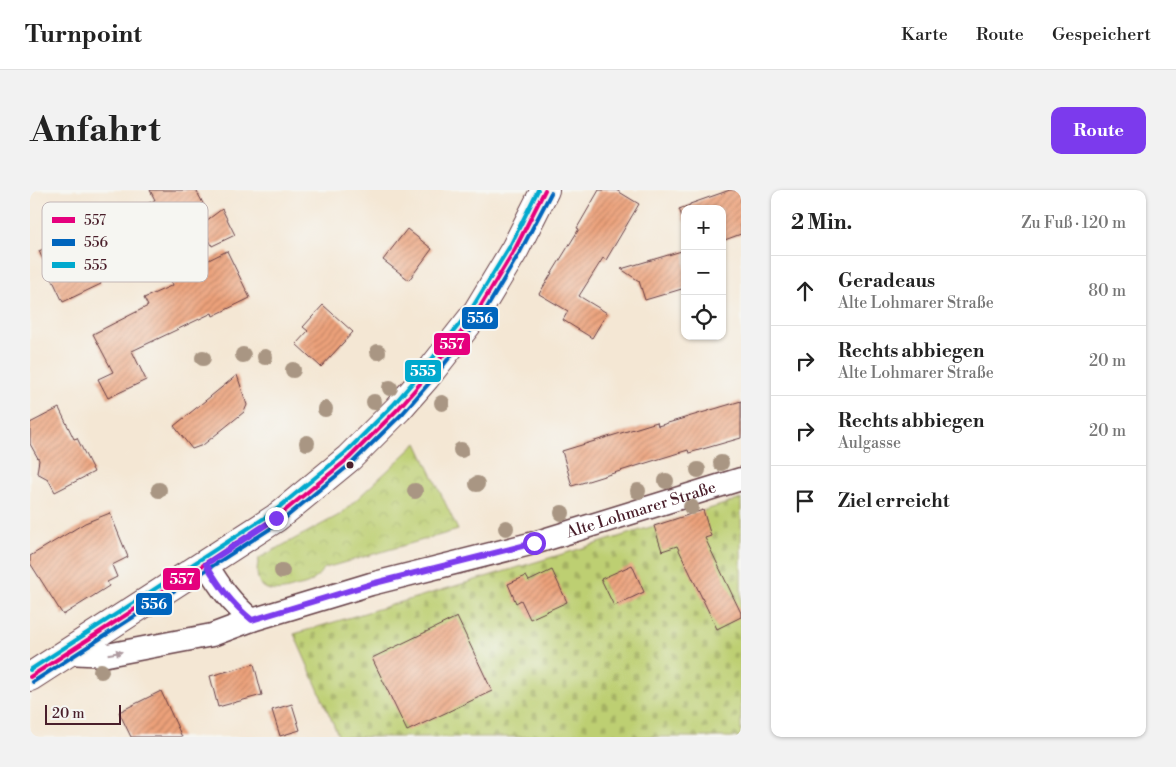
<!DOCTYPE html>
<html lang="de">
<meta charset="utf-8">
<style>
body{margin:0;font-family:"Libre Bodoni",serif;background:#f2f2f2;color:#222}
.controls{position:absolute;right:15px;top:15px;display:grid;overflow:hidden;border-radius:10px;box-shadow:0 1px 4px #0004}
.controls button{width:45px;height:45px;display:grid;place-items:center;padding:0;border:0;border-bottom:1px solid #e0e0e0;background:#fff;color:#222;font:25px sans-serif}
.scale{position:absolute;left:15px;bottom:12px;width:76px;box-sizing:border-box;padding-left:5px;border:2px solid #4a1f2b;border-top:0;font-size:14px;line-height:18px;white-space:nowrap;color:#4a1f2b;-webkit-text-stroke:4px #f6f6f2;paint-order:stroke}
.stop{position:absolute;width:15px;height:15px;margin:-11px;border:4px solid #7c3aed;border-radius:50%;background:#fff}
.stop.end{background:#7c3aed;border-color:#fff;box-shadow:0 1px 5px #0008}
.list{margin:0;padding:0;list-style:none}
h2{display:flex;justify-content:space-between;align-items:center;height:65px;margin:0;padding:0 20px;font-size:21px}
h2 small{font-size:16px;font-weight:400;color:#767676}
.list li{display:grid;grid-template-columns:32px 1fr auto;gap:15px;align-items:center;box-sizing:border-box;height:70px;padding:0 20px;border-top:1px solid #e0e0e0}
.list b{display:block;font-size:19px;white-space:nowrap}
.list p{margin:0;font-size:16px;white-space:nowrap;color:#767676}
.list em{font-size:16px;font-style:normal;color:#767676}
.icon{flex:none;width:28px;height:28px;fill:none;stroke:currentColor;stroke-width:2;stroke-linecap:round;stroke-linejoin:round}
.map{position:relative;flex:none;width:711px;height:547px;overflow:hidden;border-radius:10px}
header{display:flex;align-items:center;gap:30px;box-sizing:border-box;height:70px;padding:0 25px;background:#fff;border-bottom:1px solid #e0e0e0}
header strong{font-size:24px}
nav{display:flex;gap:28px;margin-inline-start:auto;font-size:18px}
.intro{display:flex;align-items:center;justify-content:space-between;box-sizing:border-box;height:120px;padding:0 30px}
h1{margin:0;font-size:35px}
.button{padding:12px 22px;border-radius:10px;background:#7c3aed;color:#fff;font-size:18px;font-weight:700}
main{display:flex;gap:30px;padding:0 30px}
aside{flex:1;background:#fff;border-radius:10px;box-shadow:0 1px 4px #0004}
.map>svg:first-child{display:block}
.cemetery{fill:url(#cemetery-stones);stroke:#84774e}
.park{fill:url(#park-crowns);stroke:#84774e}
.building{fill:url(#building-hatch)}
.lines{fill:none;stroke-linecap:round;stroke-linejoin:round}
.minor-casing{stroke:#643d44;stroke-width:25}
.secondary-casing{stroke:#643d44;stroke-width:30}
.minor{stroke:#fff;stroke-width:22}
.secondary{stroke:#fff;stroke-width:28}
.bus-1-casing{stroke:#f6f6f2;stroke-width:8}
.bus-2-casing{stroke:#f6f6f2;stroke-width:8}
.bus-3-casing{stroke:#f6f6f2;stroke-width:8}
.bus-1{stroke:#e5007d;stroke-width:4}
.bus-2{stroke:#0065bd;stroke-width:4}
.bus-3{stroke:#00a9ce;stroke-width:4}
.tree{fill:#a99683}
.oneway{fill:#ae9aa0}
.route{stroke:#7c3aed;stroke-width:6}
.bus-dot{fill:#4a1f2b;stroke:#f6f6f2;stroke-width:2}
.labels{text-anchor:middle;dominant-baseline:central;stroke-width:4;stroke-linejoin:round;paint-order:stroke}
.street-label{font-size:16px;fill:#4a1f2b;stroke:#f6f6f2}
.key{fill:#f6f6f2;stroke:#c2b6b6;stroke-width:1}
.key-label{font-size:14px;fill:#4a1f2b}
.line-badge{stroke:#f6f6f2;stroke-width:2}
.badge-label{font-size:14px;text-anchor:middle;font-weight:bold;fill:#fff}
</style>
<header>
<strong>Turnpoint</strong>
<nav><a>Karte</a><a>Route</a><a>Gespeichert</a></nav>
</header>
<div class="intro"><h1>Anfahrt</h1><a class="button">Route</a></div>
<main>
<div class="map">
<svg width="711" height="547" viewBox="0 0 711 547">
<defs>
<pattern id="cemetery-stones" width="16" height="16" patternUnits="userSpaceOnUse" patternTransform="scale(1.25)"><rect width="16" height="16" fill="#bdcf72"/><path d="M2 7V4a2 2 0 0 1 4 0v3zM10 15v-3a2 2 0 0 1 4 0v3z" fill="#a4b163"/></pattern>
<pattern id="park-crowns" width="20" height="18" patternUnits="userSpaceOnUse" patternTransform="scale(1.25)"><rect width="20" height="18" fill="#bdcf72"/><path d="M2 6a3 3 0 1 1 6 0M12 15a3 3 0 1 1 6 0" fill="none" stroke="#a4b163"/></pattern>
<pattern id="building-hatch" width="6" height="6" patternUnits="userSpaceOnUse" patternTransform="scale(1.25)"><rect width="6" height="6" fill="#eca17a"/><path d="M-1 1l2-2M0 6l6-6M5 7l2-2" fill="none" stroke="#c18364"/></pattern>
</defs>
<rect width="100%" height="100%" fill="#f6f6f2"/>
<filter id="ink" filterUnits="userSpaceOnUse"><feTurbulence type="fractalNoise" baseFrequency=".02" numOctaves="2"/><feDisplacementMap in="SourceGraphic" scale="10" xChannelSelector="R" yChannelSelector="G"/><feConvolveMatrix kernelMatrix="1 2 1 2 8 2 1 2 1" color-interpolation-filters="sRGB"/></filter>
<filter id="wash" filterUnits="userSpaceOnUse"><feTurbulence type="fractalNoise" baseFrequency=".0096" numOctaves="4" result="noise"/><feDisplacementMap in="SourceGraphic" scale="20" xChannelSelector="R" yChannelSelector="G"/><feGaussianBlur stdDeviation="1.12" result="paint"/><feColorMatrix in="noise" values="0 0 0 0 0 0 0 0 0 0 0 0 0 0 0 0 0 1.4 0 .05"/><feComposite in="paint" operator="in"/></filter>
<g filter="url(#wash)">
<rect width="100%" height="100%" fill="#f4e7d4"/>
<path class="cemetery" d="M711,309V547H309L264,444L546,360Z"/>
<path class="park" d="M387,253L428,340L295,378C290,382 286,389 281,392C276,395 270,396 265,397C239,406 221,399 229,368L311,324Z"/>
<g id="blocks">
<g class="building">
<path d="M120,0H166L177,21L65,81L71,94L33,112L9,61L80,27L83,31L125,10Z"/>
<path d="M569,0H586L609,14L576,70L573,68L549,106L577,123L562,148L533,130L538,121L509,104L549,39L547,38Z"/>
<path d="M700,0H711V44L692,51V19H655V34L649,19L660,15V14Z"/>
<path d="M192,19L205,45L182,56L172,34Z"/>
<path d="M377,39L402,59L379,90L353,70Z"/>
<path d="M655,60V98L615,110L609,91L591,79Z"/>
<path d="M197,61L220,108L183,126L182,123L102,161L116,190L78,208L68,189L83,182L63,144L118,116L114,108L143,95L140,89Z"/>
<path d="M293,115L323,142L291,177L266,154L278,141L273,137Z"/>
<path d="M207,185L217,215L214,222L173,255L162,259L144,236Z"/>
<path d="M711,211V248L659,263L658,260L542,296L532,261L627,232L628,236Z"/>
<path d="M29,218L44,249L47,248L64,282L25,302L18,289L7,283L9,270L0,254V233Z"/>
<path d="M673,320L681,346L675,348L711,423V427L687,439L647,356L632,361L624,336Z"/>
<path d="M80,323L98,367L82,375L87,387L77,392L79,396L33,425L0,373V366L55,333Z"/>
<path d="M602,375L614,402L584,416L571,389Z"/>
<path d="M522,380L537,412L500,429L491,410L486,413L478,394L496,386L499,391Z"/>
<path d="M427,427L462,501L377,541L342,468Z"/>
<path d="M224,474L232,505L188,517L180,486Z"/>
<path d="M131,501L152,547H101L89,522Z"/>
<path d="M262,514L270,540L250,546L242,520Z"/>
</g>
</g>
</g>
<g filter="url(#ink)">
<use href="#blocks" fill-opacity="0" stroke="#643d44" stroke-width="1"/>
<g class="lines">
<defs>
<g id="minor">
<path d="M176,374C190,397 201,413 222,430"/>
<path id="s1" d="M37,463L77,465L182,445L222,430L341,394L504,353L711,289"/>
</g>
<path id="secondary" d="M0,487L246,328L319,268L368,219L396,187L447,122L485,59L515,0"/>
</defs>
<use href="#minor" class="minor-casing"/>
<use href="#secondary" class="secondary-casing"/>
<use href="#minor" class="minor"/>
<use href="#secondary" class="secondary"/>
<defs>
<path id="bus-1" d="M0,487L246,328L319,268L368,219L396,187L447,122L485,59L515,0"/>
<path id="bus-2" d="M3,492L249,333L323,272L373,223L401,191L452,126L490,62L521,3"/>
<path id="bus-3" d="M0,480L242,323L315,263L363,215L391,183L442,118L480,56L508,0"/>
</defs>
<use href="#bus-1" class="bus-1-casing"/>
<use href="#bus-2" class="bus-2-casing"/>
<use href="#bus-3" class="bus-3-casing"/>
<use href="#bus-1" class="bus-1"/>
<use href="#bus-2" class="bus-2"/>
<use href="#bus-3" class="bus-3"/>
</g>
<g class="tree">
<circle cx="348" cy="162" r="8"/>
<circle cx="213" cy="165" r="8"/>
<circle cx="235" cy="167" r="8"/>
<circle cx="173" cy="168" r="8"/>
<circle cx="263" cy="180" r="8"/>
<circle cx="360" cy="198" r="8"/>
<circle cx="344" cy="212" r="8"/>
<circle cx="412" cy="213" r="8"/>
<circle cx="295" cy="219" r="8"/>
<circle cx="277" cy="253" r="8"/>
<circle cx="431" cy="260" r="8"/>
<circle cx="691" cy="273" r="8"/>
<circle cx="668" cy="280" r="8"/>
<circle cx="636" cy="291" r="8"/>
<circle cx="447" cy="294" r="8"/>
<circle cx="129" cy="300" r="8"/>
<circle cx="385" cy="301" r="8"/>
<circle cx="608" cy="301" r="8"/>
<circle cx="661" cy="317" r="8"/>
<circle cx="532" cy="323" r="8"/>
<circle cx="476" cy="338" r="8"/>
<circle cx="252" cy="381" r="8"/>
<circle cx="71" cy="481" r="8"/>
</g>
<defs><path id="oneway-solid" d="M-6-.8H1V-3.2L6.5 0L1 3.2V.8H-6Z" transform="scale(1.25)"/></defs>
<use class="oneway" href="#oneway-solid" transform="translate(85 463) rotate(-10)"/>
</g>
<g class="lines" filter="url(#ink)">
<path class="route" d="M246,328L176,374C190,397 201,413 222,430L341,394L504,353"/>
</g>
<circle class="bus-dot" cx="320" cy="275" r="4.5"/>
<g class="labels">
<g class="street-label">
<text stroke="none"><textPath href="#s1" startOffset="594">Alte Lohmarer Straße</textPath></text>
</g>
</g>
<rect x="12" y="12" width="166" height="80" rx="8" class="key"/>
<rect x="22" y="27" width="23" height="6" fill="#e5007d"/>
<rect x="22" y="49" width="23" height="7" fill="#0065bd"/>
<rect x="22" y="72" width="23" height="6" fill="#00a9ce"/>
<g class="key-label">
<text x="54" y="35">557</text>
<text x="54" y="57">556</text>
<text x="54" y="80">555</text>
</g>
<g class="line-badge">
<rect x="431" y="116" width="38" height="24" rx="5" fill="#0065bd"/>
<rect x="403" y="142" width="38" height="24" rx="5" fill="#e5007d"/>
<rect x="374" y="169" width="38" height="24" rx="5" fill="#00a9ce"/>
<rect x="132" y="377" width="39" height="24" rx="5" fill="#e5007d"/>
<rect x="105" y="402" width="38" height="24" rx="5" fill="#0065bd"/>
</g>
<g class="badge-label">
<text x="450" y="133">556</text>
<text x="422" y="159">557</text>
<text x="393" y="186">555</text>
<text x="152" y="394">557</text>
<text x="124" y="419">556</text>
</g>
</svg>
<div class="controls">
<button>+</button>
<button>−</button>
<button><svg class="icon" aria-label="locate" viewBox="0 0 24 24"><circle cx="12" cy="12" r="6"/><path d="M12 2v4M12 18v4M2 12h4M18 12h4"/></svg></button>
</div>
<div class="scale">20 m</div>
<div class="stop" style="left:504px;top:353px"></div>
<div class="stop end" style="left:246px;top:328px"></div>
</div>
<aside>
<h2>2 Min.<small>Zu Fuß · 120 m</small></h2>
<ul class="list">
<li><svg class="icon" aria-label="ahead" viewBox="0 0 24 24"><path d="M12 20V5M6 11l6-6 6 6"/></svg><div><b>Geradeaus</b><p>Alte Lohmarer Straße</p></div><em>80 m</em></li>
<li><svg class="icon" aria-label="right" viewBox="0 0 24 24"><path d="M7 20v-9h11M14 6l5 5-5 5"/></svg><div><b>Rechts abbiegen</b><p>Alte Lohmarer Straße</p></div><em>20 m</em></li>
<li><svg class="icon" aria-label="right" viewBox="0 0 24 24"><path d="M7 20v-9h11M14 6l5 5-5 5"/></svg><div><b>Rechts abbiegen</b><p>Aulgasse</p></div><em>20 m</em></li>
<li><svg class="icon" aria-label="arrive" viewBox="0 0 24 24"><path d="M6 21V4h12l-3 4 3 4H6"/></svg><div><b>Ziel erreicht</b></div></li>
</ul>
</aside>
</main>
